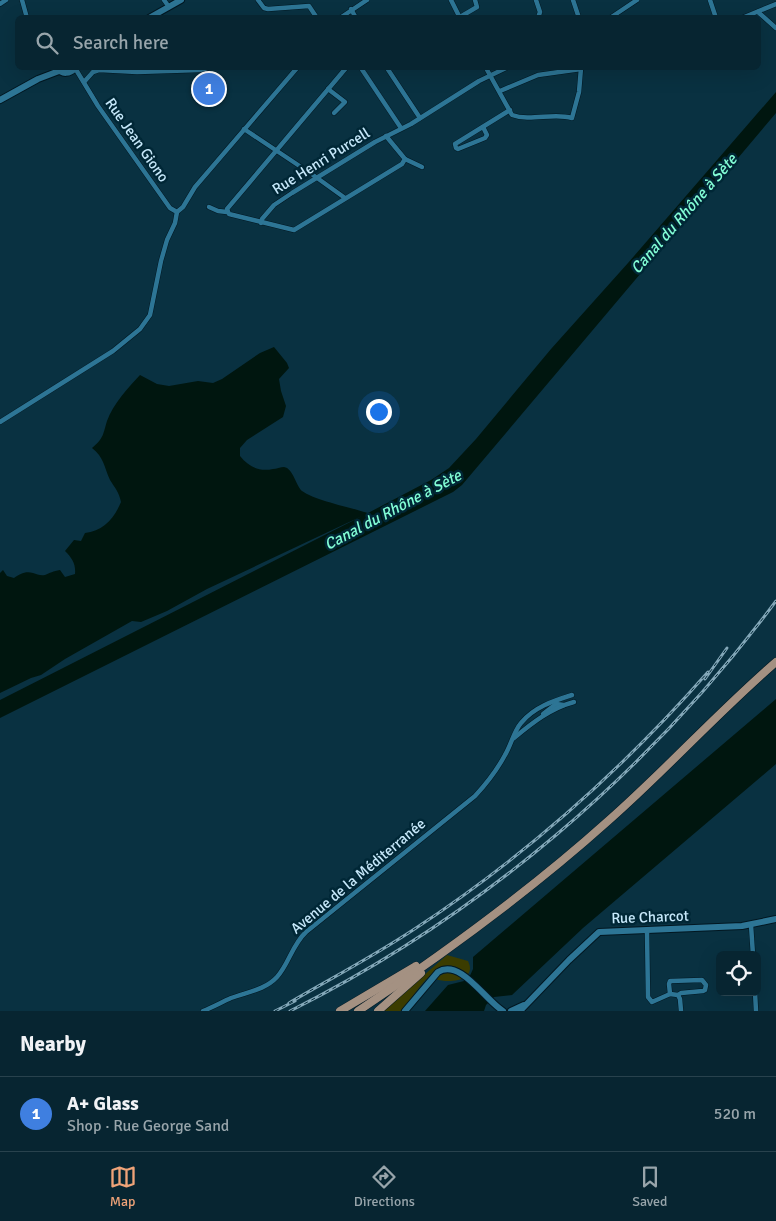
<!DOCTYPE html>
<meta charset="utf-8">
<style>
body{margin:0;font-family:Signika,sans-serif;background:#102d39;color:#f1f3f6}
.controls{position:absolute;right:15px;bottom:15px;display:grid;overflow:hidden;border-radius:8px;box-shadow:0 5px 20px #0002}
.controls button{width:45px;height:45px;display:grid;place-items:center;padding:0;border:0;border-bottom:1px solid #28424d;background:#072531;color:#f1f3f6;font:25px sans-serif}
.you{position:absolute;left:378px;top:411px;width:18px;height:18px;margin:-12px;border:4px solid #fff;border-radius:50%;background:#1a73e8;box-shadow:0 0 0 8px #1a73e833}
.badge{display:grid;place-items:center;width:32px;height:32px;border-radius:50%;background:#efa378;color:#fff;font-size:16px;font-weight:700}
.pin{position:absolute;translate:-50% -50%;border:2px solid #fff;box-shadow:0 1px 5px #0006}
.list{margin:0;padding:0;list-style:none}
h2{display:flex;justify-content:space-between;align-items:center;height:65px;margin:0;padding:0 20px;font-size:21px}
h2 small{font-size:16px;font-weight:400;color:#98a5ab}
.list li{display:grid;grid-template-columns:32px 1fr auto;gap:15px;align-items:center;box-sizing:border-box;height:75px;padding:0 20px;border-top:1px solid #28424d}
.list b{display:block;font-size:19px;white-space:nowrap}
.list p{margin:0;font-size:16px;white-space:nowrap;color:#98a5ab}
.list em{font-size:16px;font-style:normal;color:#98a5ab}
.icon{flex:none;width:28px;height:28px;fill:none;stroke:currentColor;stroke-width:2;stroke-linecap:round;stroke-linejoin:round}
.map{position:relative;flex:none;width:776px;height:1011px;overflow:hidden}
.search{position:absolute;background:#072531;box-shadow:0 5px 20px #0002;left:15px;right:15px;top:15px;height:55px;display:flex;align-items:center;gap:12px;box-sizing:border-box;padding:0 18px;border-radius:8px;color:#98a5ab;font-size:19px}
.sheet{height:140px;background:#072531}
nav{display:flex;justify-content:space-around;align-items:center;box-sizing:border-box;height:70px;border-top:1px solid #28424d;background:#072531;font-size:14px;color:#98a5ab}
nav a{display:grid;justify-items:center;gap:2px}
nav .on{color:#efa378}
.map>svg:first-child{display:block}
.green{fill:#3b3c00}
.water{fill:#00160f}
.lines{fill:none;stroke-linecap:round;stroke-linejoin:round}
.street-casing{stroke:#021721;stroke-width:5.5}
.secondary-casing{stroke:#021721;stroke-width:8}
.primary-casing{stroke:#021721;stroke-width:9}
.street{stroke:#2d7595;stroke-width:4.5}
.secondary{stroke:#2d7595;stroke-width:6}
.primary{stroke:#a49182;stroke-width:8}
.rail-casing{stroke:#84a8b9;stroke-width:3}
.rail{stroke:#002736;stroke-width:1;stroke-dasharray:4;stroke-linecap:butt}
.labels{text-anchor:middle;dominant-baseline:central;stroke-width:5;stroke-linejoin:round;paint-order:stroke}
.street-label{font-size:15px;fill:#c6e8fa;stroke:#002736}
.water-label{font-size:16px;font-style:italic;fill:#82fdd5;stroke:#002736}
</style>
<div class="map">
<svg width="776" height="1011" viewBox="0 0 776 1011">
<rect width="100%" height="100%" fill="#093141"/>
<path class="green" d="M447,955L468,961C478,981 448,984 436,979C444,971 450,972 459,976L463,971C438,951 416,994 402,1011H383Z"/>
<g class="water">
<path d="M776,92V113L462,485L453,492L0,718V700L362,516L207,589L167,611L141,622L132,621L65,659L41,675L31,678L0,693V573L3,570L7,576L14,578C20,574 25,571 33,573C37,574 40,576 45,575C50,573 53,571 60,570L65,577L75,574C76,564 72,558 65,551L74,540L81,541L85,533C103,531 114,519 121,502C119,492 115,488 110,480C104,467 104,457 92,448C104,438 103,434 107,421C113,404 128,388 140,375L157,384L169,386L198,381L213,383L222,379L260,353L274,347L287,363L289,368L279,379L281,391L286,406L283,417L247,440L240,448V456C249,467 259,472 273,469C276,469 281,467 284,467C293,468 296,486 302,491C314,500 352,508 368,513L431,480L449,468L476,439L551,349L628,263Z"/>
<path d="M776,699V764L583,928L512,995L494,997L486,1005L484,1011H425L448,985L468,980L473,969V957Z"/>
</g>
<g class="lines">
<defs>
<g id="street">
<path d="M22,0L27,18"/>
<path d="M164,0L169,7"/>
<path d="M258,0L264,8L268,9L309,6L317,18"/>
<path d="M451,0L460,18"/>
<path d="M536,0L540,12L538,18"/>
<path d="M573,0L579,18"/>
<path d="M710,0L716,18"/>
<path d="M0,4L6,0"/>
<path d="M351,9L356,18"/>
<path d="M758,12L776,28"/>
<path d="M460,17L477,7L475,0"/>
<path d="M340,18L367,0"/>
<path d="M610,18L637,0"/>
<path d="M742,18L776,4"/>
<path d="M75,68L98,106L170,208L177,212"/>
<path d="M346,68L227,209L229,214L294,230L402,164L405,159L386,136"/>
<path d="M361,68L401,128"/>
<path d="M387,68L420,118"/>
<path d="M486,68L512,115C531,122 553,112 572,118L579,92L581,68"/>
<path d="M84,82L93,72L99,70L137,72L200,70L207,68"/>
<path d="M328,89L345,102L334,113"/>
<path d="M500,91L538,75L581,69"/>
<path d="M483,127L487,135L485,138L458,149L456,148L455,144L510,110"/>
<path d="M244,129L313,175L345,198"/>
<path d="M405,159L422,167"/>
<path d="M209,207L218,211L227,212"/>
<path d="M261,223L262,219L274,205L292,193L375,142L411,124L479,81L506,68"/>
<path d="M0,422L113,351L140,329L150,315L161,261L167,240L175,223L177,212L183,207L195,187L297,68"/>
<path d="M543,714L556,704L564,705"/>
<path d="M514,738C532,723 551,708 574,702"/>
<path d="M751,925L753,955"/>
<path d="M647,931L648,997L652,1002L670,994"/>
<path d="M702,980L706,985L705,990L703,991L681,993L678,995L670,994L669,984L670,981Z"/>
<path d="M755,992L756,1011"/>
<path d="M678,995L680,999L681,1011"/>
<path d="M203,1011C213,1007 222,1002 231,998C247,992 265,990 277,977C289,964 292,945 306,932L475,796C487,783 497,770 505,755C511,745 514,731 521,723C534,707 553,701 572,695"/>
</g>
<g id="secondary">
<path d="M149,18L181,0"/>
<path d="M57,68C62,75 70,74 75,68"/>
<path d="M0,100L38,79L59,71"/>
<path d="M405,1011L438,972C460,958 485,1000 503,1011"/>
<path d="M511,1011L524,1005"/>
<path d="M520,1011L569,960L599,932L742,926L776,919"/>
</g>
<g id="primary">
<path d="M340,1011L416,966"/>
<path d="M358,1011C445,953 530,891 608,821C666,770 718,712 776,662"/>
<path d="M378,1011L421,973"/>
</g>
</defs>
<use href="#street" class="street-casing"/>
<use href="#secondary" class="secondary-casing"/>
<use href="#primary" class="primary-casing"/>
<use href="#street" class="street"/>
<use href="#secondary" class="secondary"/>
<use href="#primary" class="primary"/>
<defs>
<g id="rail">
<path d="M705,679L727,648"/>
<path d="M289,1003C330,979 372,957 413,930C523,858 621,771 708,672"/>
<path d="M275,1011L295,1001"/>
<path d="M290,1011C480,916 649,772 776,601"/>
</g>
</defs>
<use href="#rail" class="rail-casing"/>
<use href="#rail" class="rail"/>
</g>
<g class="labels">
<g class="street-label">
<text transform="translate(137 140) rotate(55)">Rue Jean Giono</text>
<text transform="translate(321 161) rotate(-32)">Rue Henri Purcell</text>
<text transform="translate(358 876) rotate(-40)">Avenue de la Méditerranée</text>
<text transform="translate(650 917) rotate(-2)">Rue Charcot</text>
</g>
<g class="water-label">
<text transform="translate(684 214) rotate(-49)">Canal du Rhône à Sète</text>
<text transform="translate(393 510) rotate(-28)">Canal du Rhône à Sète</text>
</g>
</g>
</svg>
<div class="controls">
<button><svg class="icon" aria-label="locate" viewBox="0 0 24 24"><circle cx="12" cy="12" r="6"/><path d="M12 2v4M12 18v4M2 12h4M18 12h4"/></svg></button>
</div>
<div class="you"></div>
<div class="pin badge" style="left:209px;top:89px;background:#3f7fe0">1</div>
<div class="search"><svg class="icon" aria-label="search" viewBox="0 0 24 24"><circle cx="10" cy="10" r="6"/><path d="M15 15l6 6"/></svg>Search here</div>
</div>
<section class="sheet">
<h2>Nearby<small></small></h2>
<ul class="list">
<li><span class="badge" style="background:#3f7fe0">1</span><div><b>A+ Glass</b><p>Shop · Rue George Sand</p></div><em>520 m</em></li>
</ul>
</section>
<nav>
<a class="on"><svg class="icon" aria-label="map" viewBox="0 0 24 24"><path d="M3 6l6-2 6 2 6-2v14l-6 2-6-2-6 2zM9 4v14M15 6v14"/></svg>Map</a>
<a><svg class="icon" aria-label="directions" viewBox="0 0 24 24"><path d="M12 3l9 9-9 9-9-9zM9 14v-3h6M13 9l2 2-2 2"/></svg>Directions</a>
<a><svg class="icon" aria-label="saved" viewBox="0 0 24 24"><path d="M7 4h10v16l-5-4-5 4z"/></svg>Saved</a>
</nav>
